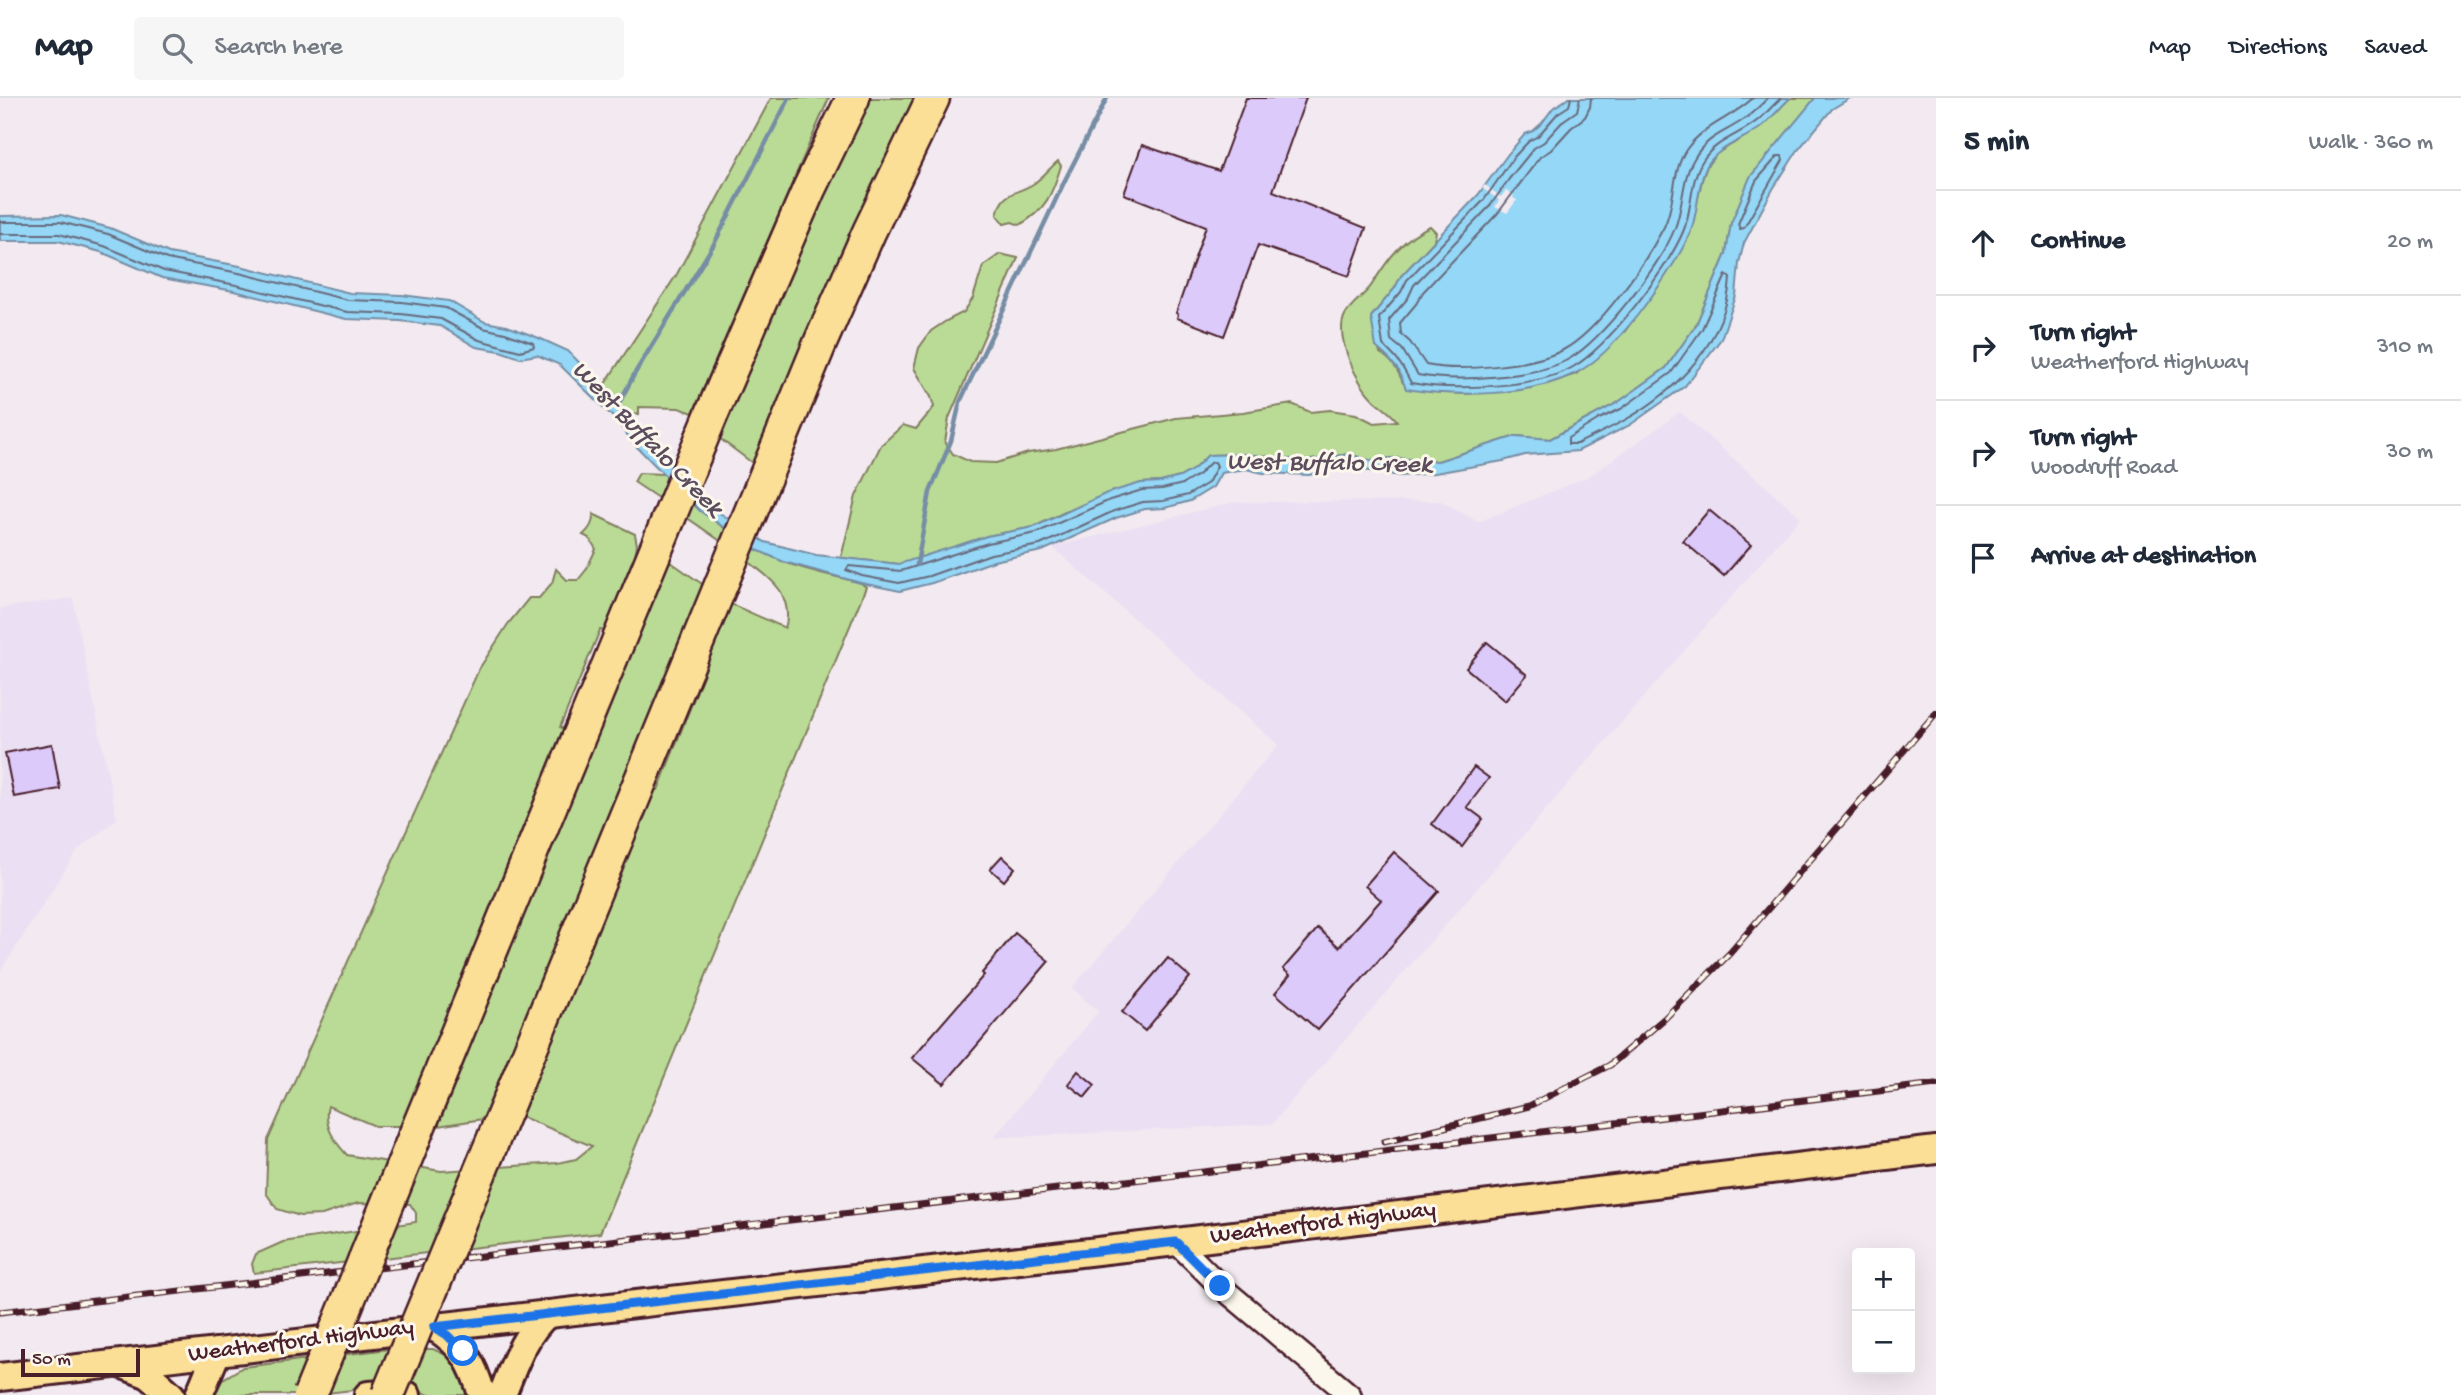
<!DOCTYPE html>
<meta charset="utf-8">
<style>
body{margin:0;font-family:"Gochi Hand",sans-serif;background:#f6f6f7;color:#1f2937}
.controls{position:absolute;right:21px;bottom:21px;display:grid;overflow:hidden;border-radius:7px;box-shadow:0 7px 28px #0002}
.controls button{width:63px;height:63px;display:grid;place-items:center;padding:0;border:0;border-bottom:2px solid #e0e1e3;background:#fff;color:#1f2937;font:35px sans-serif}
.scale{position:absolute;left:21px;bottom:18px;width:119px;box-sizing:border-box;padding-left:7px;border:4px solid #4a1f2b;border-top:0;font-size:19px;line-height:24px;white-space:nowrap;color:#4a1f2b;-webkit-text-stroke:5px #fbf7ec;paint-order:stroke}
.stop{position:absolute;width:21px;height:21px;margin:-16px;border:5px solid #1a73e8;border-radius:50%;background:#fff}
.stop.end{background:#1a73e8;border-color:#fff;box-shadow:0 2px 7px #0008}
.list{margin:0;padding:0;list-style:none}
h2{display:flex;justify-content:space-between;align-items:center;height:91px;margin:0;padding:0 28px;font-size:30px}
h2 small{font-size:23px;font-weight:400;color:#747a83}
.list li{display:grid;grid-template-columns:46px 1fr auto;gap:21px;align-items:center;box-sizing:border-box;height:105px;padding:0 28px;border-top:2px solid #e0e1e3}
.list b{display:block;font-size:26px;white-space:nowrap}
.list p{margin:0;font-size:23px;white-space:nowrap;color:#747a83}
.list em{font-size:23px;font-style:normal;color:#747a83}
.icon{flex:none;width:38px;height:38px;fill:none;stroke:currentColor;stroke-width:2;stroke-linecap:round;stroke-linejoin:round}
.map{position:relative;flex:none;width:1936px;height:1297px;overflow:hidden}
header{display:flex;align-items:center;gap:42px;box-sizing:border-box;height:98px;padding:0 35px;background:#fff;border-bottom:2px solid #e0e1e3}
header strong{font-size:33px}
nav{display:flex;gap:38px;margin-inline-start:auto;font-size:24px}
.search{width:490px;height:63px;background:#f6f6f7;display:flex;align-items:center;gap:18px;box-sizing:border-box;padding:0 24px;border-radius:7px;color:#747a83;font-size:26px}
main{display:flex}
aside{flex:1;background:#fff}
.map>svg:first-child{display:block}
.built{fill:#ebe0f3}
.green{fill:#b9db95;stroke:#827d60;stroke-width:2}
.water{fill:#94d7f6;stroke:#768da5;stroke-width:2}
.pier{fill:#f2eaf0}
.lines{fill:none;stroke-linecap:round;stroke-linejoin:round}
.shore{stroke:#68697c;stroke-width:2}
.stream{stroke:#768da5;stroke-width:4.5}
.building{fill:#dccafb;stroke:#4a1f2b;stroke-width:2}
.minor-casing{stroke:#4a1f2b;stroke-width:26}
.major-casing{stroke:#4a1f2b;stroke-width:32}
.highway-casing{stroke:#4a1f2b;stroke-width:37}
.minor{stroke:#fbf7ec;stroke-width:21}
.major{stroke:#fbdf96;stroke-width:26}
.highway{stroke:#fbdf96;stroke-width:32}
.rail-casing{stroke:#4a1f2b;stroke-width:7}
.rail{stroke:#fbf7ec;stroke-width:4.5;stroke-dasharray:13;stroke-linecap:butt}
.highway-bridge-casing{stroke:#4a1f2b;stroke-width:37;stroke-linecap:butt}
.highway-bridge{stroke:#fbdf96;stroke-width:32}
.route{stroke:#1a73e8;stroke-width:9}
.labels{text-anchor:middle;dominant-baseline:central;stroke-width:6;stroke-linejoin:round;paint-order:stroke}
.street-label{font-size:24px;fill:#4a1f2b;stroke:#fbf7ec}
.water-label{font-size:26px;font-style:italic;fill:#5c4d5e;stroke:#fbf7ec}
</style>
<header>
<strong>Map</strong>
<div class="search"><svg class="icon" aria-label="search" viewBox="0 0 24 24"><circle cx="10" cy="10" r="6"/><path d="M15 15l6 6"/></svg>Search here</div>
<nav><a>Map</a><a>Directions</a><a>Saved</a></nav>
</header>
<main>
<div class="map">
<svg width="1936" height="1297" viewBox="0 0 1936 1297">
<rect width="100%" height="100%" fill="#f2eaf0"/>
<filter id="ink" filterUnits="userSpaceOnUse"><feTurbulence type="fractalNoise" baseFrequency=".0143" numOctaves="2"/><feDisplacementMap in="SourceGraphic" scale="14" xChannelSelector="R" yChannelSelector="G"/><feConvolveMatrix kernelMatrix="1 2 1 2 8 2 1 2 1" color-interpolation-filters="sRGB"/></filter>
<g filter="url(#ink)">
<g class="built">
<path d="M1680,314L1801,419L1272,1026L993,1040L1098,914L1072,890L1278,647L1052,449L1234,404L1441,403L1478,424L1589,378Z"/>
<path d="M73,500L117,721L78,752L0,874V510Z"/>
</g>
<g class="green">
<path d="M771,0H829L693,315L679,310L639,309V316H627L603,289L677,176Z"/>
<path d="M870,0H919L755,367L719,340L800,148Z"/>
<path d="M1790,0H1815L1785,39L1731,125L1726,156L1696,227L1666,270L1617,305L1550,341L1516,338L1438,363L1391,360L1372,363L1349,356L1305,363L1244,356L1208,357L1194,371L1180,379L1161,384L1141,385L1065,414L1034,429L987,438L924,460L899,466L841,460L856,398L881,347L903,327L916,331L934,309L931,299L914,270L919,250L931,233L946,223L964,214L973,200L983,168L1000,156L1018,160L949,320L945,344L953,356L970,364L996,365L1028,355L1056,351L1176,320L1243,314L1292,306L1310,314L1330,312L1356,316L1374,325L1397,323C1391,314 1381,309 1373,301C1357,286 1334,238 1345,217C1352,204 1366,197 1373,185C1388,161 1403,140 1430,128L1436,134L1434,143L1401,178L1395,190L1371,219L1380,255C1393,263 1398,272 1403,285L1452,295L1466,296L1522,290L1551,284L1576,276L1625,233L1670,169L1690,136L1702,82L1707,68L1716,56L1762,28Z"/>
<path d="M1058,63L1061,68C1052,97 1046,111 1020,127L1012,124L1004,126L997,117C1002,93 1015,97 1033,86C1042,80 1050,70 1058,63Z"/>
<path d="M639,375L664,376C698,411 735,444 782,463C807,473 835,478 861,485L866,489L600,1135L254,1175L252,1166L256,1156L283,1144L416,1124V1115L410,1106L358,1105L322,1117L300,1118L277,1111L266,1095L268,1042L479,571L508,526L529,500H539L552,485L556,471L567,482H578L586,472L596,451L589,440L583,437C590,431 594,425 593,416L635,436L637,447L635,457L604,533L600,532L560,629L563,631L401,1028H375L328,1008C323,1027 334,1043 347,1057L441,1073L557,1065L576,1061L592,1048L520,1018L653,690L658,692L731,506L785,530C789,518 787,506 781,494C772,480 754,468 741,458C706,432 670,408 634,384Z"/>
<path d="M668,462L705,488L489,1020L438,1028Z"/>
<path d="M389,1251H433L444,1256L462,1270L471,1297H429L409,1289L369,1290L310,1297H214L223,1281L243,1269Z"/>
</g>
<g class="water">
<path d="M1569,0H1790C1780,10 1771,21 1760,30C1743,42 1720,48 1708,66C1696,88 1699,116 1689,138C1669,178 1614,258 1574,276C1526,299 1457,299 1406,291L1399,273L1389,261L1376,249L1371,219L1395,190L1401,178L1478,97L1508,56L1525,36L1533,33L1542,25L1553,10Z"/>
<path d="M1815,0H1850L1832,11L1798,52L1773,91L1744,145L1739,165L1736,198L1721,241L1685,288L1630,327L1578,353L1525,357L1503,363L1435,375L1400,378L1345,369L1309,377L1263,375L1246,371L1221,375L1213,389L1190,403L1165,410L1145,411L1116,420L1042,453L994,463L932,485L900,493L861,485L784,464L757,452L700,413L636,348L614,320L560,267L537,257L520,260L500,253L476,249L440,228L400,223L346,221L234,193L162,180L101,154L58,143H0V118L61,117L110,130L169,155L240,168L350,195L402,197L449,203L485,224L507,228L539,240L568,253L603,289L646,340L665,356L704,405L765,444L816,457L899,466L987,438L1034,429L1107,395L1141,385L1161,384L1180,379L1194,371L1208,357L1244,356L1305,363L1349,356L1372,363L1391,360L1438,363L1516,338L1550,341L1617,305L1666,270L1696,227L1726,156L1731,125L1750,79Z"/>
</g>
<path class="pier" d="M1485,87L1501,99L1506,92L1514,97L1513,100L1517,102L1507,115L1495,109L1499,102L1482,90Z"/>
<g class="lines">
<g class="shore">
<path d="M1571,0L1569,8L1558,15L1538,38L1529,43L1513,60L1484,102L1407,182L1401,194L1379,220L1383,247C1398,262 1401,265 1411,285C1451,293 1537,290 1573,269C1608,249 1667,171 1683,134C1693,111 1689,84 1703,62C1716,42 1740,37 1758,22C1766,16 1773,7 1781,0"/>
<path d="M1580,0L1577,13L1564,22L1544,44L1534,50L1509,81L1490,108L1414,187L1408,200L1389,222L1391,242L1402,251L1418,277C1454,284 1536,280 1569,261C1602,242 1661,166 1675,130C1684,107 1681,81 1695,59C1706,40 1723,35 1740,24C1751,17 1759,9 1768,0"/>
<path d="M1591,0L1590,9L1585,19L1571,30L1551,52L1540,59L1498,115L1423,194L1416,206L1400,225L1401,236L1410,244L1426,267C1458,274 1533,268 1563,252C1599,233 1645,165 1664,129C1676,105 1671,75 1686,52C1703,27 1732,20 1753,0"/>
<path d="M1778,58H1782L1783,62L1744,130L1740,131L1738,126L1756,83Z"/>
<path d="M0,124H60L108,136L167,161L239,175L348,202L402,204L446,210L483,230L505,235L533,245L534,249L520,253L479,242L441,221L401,216L347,214L236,187L164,173L104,148L59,136H0"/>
<path d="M1726,177L1730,180C1727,242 1677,293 1625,322C1609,331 1593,338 1577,346H1568V340L1599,321L1621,311L1671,275L1702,231Z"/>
<path d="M1210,365L1215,364L1217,368L1208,385L1188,397L1163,403L1143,404L1114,413L1040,447L991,456L929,478L899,485L862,478L846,472L849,468L901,473L988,445L1036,435L1110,402L1142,392L1162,391L1183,386L1198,377Z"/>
</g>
<g class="stream">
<path d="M617,309L635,275L714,146L789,0"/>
<path d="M917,466L930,394L951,343L960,304L1066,80L1107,0"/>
</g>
</g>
<g class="building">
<path d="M1246,0H1306L1273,93L1366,130L1349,178L1258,147L1224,238L1177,220L1178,216L1176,215L1206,128L1124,96L1142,47L1219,73Z"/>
<path d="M1709,412L1751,447L1724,478L1683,443Z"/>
<path d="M1487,544L1527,577L1505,603L1466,570Z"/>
<path d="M52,646L60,691L14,699L5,655Z"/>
<path d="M1474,669L1489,680L1467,709L1483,721L1462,749L1432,726Z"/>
<path d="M1394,754L1439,793L1318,932L1275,895L1290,877L1283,871L1318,830L1339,849L1381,802L1365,788Z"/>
<path d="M1002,758L1015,770L1004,783L990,771Z"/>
<path d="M1015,835L1049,863L944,986L912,960L984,877L982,875Z"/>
<path d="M1168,860L1190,879L1145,933L1122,914Z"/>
<path d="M1078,973L1095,987L1085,999L1068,986Z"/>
</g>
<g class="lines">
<defs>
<path id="minor" d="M1176,1144L1220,1188L1350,1297"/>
<g id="major">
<path d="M434,1229C463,1247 473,1265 482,1297"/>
<path d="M121,1266L149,1277L171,1297"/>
<path d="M0,1279L1176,1144L1936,1052"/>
<path d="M199,1297L217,1254"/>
<path d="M368,1297L399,1295L407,1297"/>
<path d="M502,1297C514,1268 523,1238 547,1216"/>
</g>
<g id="highway">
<path d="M498,1030L821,243L869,134L933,0"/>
<path d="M414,1040L710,320L809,91L853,0"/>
</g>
</defs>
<use href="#minor" class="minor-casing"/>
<use href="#major" class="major-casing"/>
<use href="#highway" class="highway-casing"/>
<use href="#minor" class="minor"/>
<use href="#major" class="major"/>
<use href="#highway" class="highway"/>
<defs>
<g id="rail">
<path d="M1384,1044L1529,1008L1610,967L1665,920L1730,855L1936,615"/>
<path d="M0,1214L1375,1054L1936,986"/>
</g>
</defs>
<use href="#rail" class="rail-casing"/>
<use href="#rail" class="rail"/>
<defs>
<g id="highway-bridge">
<path d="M310,1297L414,1040"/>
<path d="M388,1297L498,1030"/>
</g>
</defs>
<use href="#highway-bridge" class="highway-bridge-casing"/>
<use href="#highway-bridge" class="highway-bridge"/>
</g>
</g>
<g class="lines" filter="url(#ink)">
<path class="route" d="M463,1253L447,1237L434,1229L1176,1144L1220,1188"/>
</g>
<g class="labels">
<g class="street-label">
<text transform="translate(1323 1126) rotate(-7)">Weatherford Highway</text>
<text transform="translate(301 1244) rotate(-7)">Weatherford Highway</text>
</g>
<g class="water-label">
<text transform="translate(646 342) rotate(46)">West Buffalo Creek</text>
<text transform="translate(1329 367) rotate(1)">West Buffalo Creek</text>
</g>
</g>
</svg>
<div class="controls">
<button>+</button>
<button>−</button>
</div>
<div class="scale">50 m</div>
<div class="stop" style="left:463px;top:1253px"></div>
<div class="stop end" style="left:1220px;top:1188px"></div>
</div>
<aside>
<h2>5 min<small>Walk · 360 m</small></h2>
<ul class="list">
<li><svg class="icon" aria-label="ahead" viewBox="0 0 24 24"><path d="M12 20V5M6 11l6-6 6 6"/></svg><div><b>Continue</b></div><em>20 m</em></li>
<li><svg class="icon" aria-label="right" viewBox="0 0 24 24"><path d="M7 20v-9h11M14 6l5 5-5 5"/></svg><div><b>Turn right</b><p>Weatherford Highway</p></div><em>310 m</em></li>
<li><svg class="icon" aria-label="right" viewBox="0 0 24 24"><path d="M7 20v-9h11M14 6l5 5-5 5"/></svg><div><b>Turn right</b><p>Woodruff Road</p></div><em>30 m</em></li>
<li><svg class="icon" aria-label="arrive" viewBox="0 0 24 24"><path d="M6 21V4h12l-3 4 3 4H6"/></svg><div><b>Arrive at destination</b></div></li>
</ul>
</aside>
</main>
